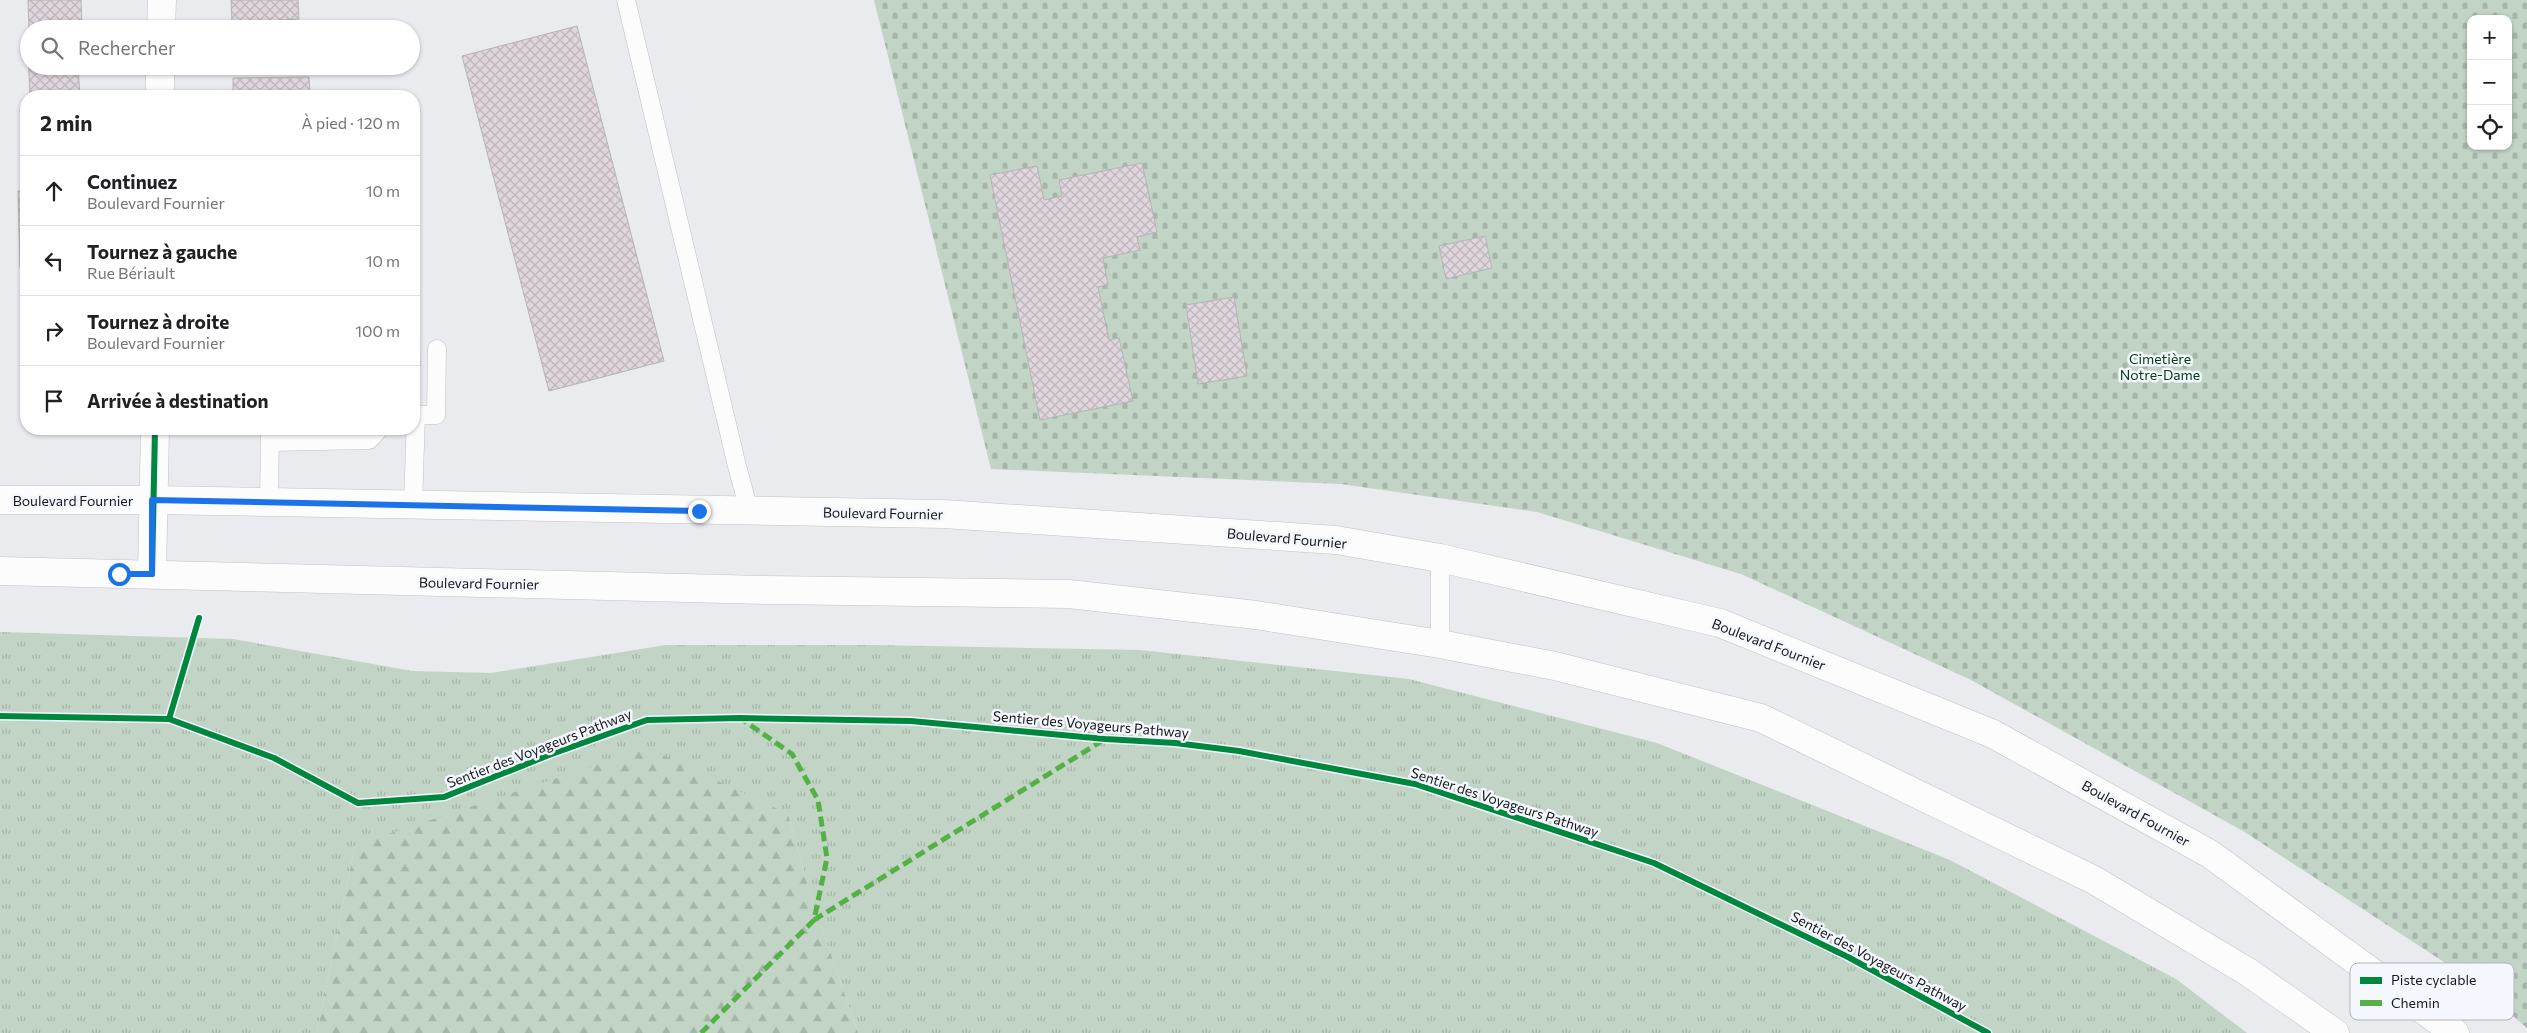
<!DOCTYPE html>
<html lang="fr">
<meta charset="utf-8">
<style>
body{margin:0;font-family:Commissioner,sans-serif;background:#f6f6f6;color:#202124}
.controls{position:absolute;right:15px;top:15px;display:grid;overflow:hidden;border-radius:10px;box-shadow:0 1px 4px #0004}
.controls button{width:45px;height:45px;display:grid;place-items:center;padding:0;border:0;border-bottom:1px solid #e0e0e0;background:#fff;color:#202124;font:25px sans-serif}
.stop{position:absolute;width:15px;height:15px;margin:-11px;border:4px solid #1a73e8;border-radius:50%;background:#fff}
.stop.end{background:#1a73e8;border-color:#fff;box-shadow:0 1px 5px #0008}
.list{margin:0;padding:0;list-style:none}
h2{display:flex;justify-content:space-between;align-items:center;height:65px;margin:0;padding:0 20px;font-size:21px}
h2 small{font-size:16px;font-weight:400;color:#757577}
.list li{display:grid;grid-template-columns:32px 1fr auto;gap:15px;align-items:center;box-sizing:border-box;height:70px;padding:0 20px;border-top:1px solid #e0e0e0}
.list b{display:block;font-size:19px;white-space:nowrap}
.list p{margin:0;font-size:16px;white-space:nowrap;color:#757577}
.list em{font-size:16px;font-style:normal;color:#757577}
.icon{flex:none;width:28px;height:28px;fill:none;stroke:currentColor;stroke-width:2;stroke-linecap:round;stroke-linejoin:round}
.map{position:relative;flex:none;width:2527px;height:1033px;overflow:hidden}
.search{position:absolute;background:#fff;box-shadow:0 1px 4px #0004;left:20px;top:20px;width:400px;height:55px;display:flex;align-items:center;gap:12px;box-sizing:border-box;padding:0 18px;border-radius:28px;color:#757577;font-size:19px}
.panel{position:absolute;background:#fff;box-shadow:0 1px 4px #0004;left:20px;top:90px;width:400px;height:345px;border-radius:20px}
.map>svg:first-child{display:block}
.grass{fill:url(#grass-tufts)}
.forest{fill:url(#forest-firs)}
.cemetery{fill:url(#cemetery-stones);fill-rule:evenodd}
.building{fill:url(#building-cross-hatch);stroke:#b5b4b6}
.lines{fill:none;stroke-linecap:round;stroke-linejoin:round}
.lane-casing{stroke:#c1c2c5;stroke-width:19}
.street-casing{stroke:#c1c2c5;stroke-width:29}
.secondary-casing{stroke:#c1c2c5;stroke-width:29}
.lane{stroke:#fcfcfc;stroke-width:18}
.street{stroke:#fcfcfc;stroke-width:28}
.secondary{stroke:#fcfcfc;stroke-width:28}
.quiet{stroke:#55b145;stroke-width:5;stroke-dasharray:10 5;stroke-linecap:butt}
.cycleway-casing{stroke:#f4f7fe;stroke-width:9}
.cycleway{stroke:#00873e;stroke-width:6}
.route{stroke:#1a73e8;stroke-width:6}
.labels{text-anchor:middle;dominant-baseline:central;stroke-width:5;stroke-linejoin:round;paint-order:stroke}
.park-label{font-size:14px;fill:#004413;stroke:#f4f7fe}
.street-label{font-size:14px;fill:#17181a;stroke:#f4f7fe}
.key{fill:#f4f7fe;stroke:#b2b4ba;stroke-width:1}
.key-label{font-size:14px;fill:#17181a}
</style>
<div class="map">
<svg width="2527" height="1033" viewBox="0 0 2527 1033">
<defs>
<pattern id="grass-tufts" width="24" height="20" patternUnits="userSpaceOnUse" patternTransform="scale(1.25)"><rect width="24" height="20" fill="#c1d4c5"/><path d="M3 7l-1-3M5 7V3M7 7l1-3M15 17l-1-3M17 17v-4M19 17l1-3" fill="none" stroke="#a5b5a9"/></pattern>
<pattern id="forest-firs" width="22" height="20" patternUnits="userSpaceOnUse" patternTransform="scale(1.25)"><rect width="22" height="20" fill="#c1d4c5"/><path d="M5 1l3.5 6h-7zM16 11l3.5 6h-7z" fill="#a5b5a9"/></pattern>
<pattern id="cemetery-stones" width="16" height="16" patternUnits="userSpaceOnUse" patternTransform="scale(1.25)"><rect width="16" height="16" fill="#c1d4c5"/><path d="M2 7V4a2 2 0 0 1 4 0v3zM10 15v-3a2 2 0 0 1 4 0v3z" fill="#a5b5a9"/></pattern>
<pattern id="building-cross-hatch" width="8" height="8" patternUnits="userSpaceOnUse" patternTransform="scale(1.25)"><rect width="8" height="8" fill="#dfd5dc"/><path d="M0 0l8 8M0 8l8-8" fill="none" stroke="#bfb6bc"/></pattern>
</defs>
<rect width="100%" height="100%" fill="#e9ebee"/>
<path class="grass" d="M0,632L233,639L412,671L491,673L666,645H874L1140,650L1409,679L1657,743L1950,860L2176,979L2247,1033H858L809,890L788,814L355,845L317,1033H0Z"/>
<path class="forest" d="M648,748L788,814L809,890L858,1033H317L355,845Z"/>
<path class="cemetery" d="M874,0H2527V1028L2473,981L2243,831L1971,680L1741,574L1537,512L1341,484L991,469ZM2471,19H2508V146H2471Z"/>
<g class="building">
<path d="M28,0H81L82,29H29Z"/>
<path d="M231,0H298L299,19L232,23Z"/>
<path d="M577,26L664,361L549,391L462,56Z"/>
<path d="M28,52L29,66H78L80,96H30Z"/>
<path d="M309,77L310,96H233V78Z"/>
<path d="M1142,163L1157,232L1137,237L1140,250L1103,258L1108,285L1098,287L1109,340L1119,338L1133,401L1040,420L990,175L1037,166L1044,200L1062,196L1059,180Z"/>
<path d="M18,191H26V267L20,268Z"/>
<path d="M1485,236L1492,268L1446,279L1439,246Z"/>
<path d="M414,290H416L420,366H414Z"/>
<path d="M1234,297L1247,376L1198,384L1186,305Z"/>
</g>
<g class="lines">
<defs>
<g id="lane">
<path d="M626,0L737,466L749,510"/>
<path d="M414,415H436L437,349"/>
<path d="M270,442L369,440L379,429"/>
<path d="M269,502L270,429"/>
<path d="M413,505L416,415"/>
<path d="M1440,558V644"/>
</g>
<g id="street">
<path d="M161,29L162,0"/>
<path d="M160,96V66"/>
<path d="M152,574L155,429"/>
</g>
<g id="secondary">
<path d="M0,500H152L944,514L1336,540L1440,558L1720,623L1993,734L2210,854L2455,1033"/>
<path d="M0,571L767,590L1069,594L1256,615L1440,644L1555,666L1761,718L2094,880L2248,972L2335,1033"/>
</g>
</defs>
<use href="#lane" class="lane-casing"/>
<use href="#street" class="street-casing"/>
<use href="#secondary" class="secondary-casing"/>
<use href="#lane" class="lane"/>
<use href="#street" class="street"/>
<use href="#secondary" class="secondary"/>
<g class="quiet">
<path d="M814,920L1105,739"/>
<path d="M701,1033L814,920L827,858L818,800L792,754L743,720"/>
</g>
<defs>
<g id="cycleway">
<path d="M152,574L155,429"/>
<path d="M0,716L169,719L274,758L358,803L444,797L549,755L647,720L740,718L911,721L1105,739L1175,743L1239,751L1415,784L1654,863L1848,957L1988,1033"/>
<path d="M169,719L199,618"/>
</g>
</defs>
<use href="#cycleway" class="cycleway-casing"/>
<use href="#cycleway" class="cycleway"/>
</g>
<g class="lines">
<path class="route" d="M119,574H152V500L699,511"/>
</g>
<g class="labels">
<g class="park-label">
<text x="2160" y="358">Cimetière<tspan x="2160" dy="16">Notre-Dame</tspan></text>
</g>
<g class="street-label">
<text x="73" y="500">Boulevard Fournier</text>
<text transform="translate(883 513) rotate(1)">Boulevard Fournier</text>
<text transform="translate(1287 538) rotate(5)">Boulevard Fournier</text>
<text transform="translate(479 583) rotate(1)">Boulevard Fournier</text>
<text transform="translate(1769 644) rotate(21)">Boulevard Fournier</text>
<text transform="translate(1091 724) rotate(5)">Sentier des Voyageurs Pathway</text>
<text transform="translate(539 748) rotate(-21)">Sentier des Voyageurs Pathway</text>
<text transform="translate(1505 802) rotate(18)">Sentier des Voyageurs Pathway</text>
<text transform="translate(2136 813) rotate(29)">Boulevard Fournier</text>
<text transform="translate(1879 961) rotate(28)">Sentier des Voyageurs Pathway</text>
</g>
</g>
<rect x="2350" y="963" width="164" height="57" rx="8" class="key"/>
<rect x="2360" y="977" width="22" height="7" fill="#00873e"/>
<rect x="2360" y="1000" width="22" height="6" fill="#55b145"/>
<g class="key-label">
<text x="2391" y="985">Piste cyclable</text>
<text x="2391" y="1008">Chemin</text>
</g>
</svg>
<div class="controls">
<button>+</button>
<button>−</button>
<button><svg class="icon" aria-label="locate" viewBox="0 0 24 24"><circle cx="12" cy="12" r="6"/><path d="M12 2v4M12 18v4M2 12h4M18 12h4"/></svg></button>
</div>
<div class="stop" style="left:119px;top:574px"></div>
<div class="stop end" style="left:699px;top:511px"></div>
<div class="search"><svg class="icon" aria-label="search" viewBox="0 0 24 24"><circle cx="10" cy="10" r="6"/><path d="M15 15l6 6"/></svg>Rechercher</div>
<section class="panel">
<h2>2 min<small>À pied · 120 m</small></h2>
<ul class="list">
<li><svg class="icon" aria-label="ahead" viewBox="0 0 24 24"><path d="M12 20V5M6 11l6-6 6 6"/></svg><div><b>Continuez</b><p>Boulevard Fournier</p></div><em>10 m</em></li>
<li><svg class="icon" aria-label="left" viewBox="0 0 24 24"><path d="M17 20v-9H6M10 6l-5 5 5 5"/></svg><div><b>Tournez à gauche</b><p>Rue Bériault</p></div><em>10 m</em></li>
<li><svg class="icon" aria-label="right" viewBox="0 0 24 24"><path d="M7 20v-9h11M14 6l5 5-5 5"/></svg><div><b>Tournez à droite</b><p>Boulevard Fournier</p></div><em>100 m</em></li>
<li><svg class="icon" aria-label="arrive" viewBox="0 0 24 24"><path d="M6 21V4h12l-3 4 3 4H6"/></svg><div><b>Arrivée à destination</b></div></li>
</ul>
</section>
</div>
